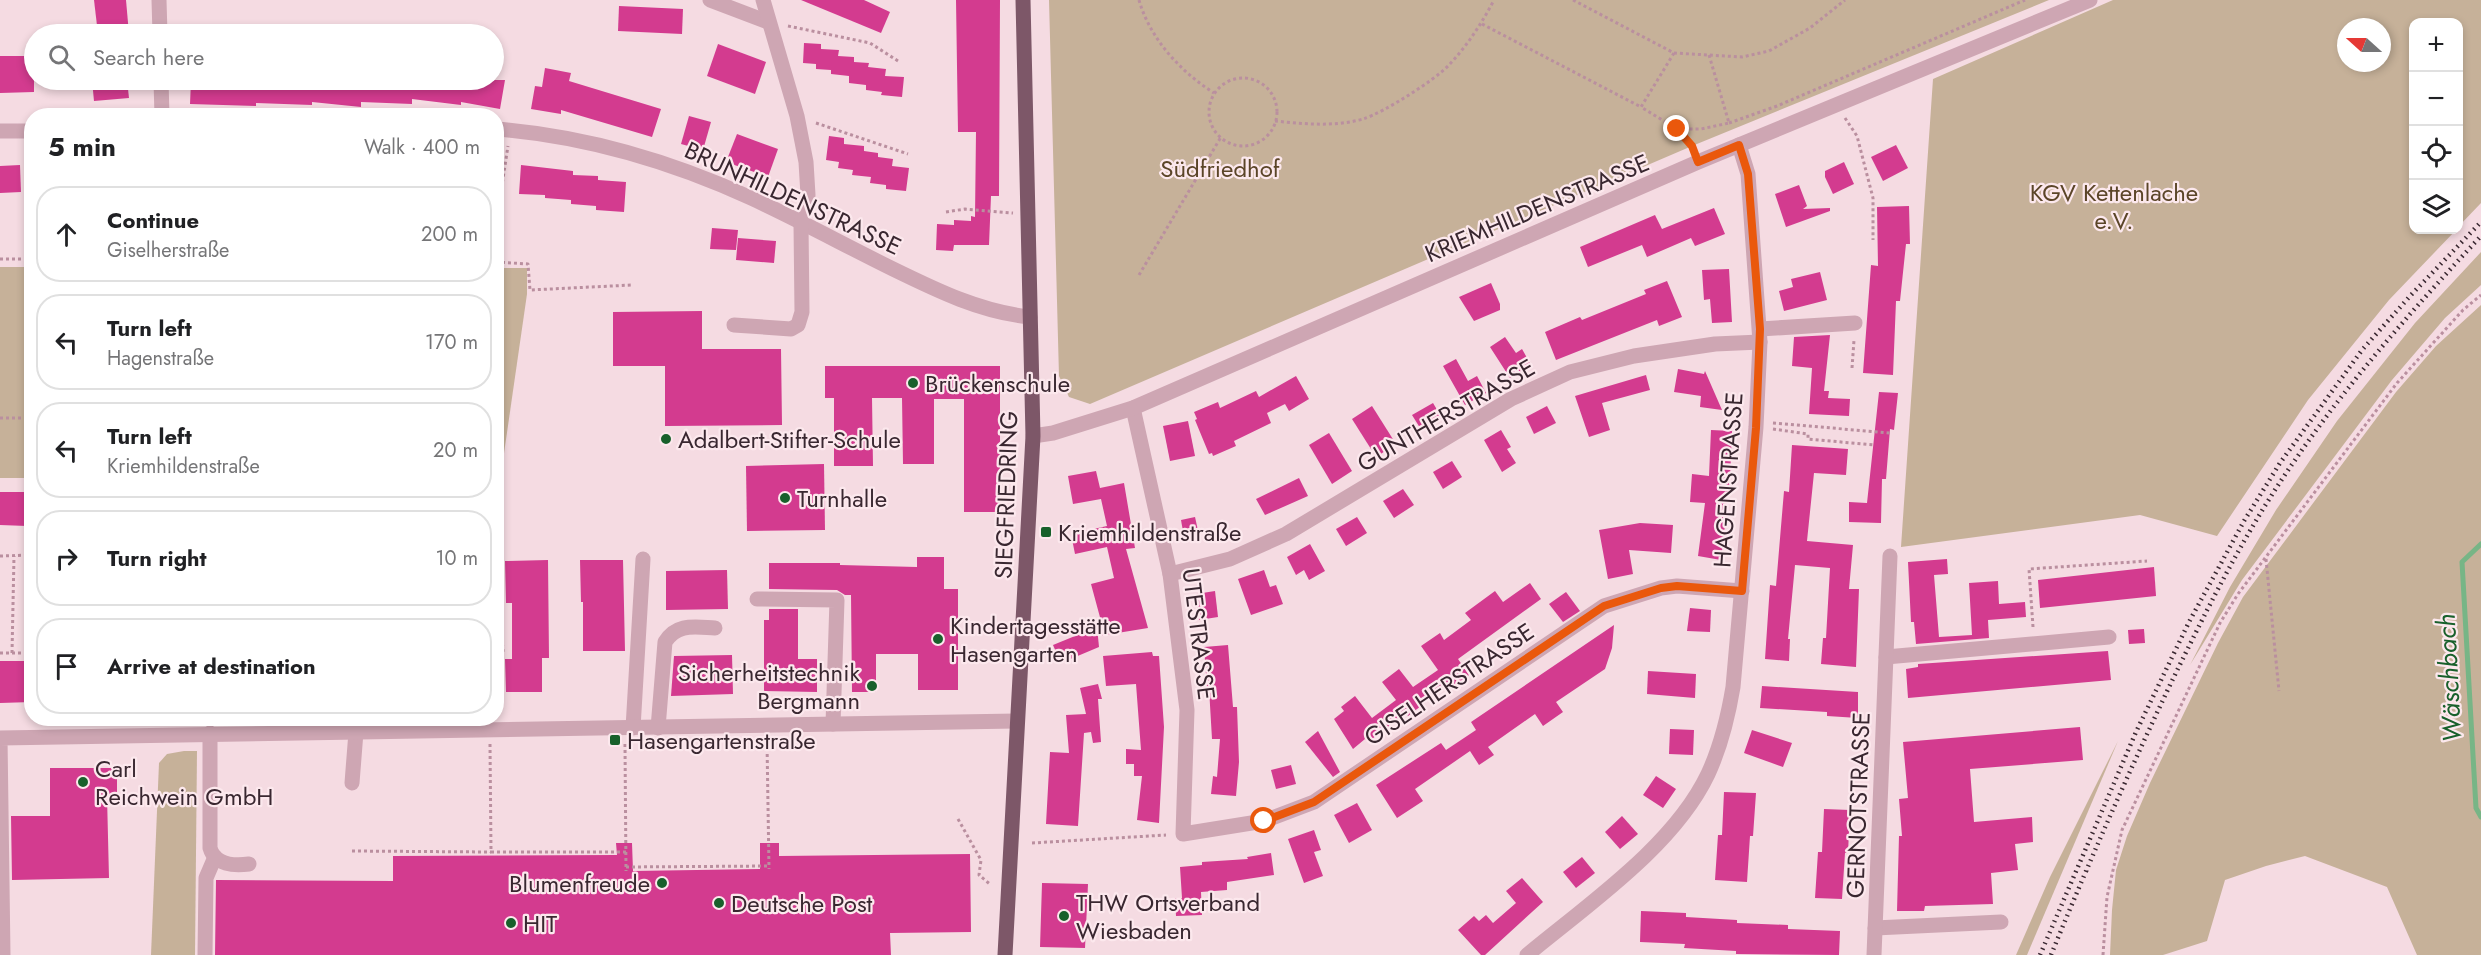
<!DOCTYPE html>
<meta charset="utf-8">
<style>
body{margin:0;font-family:Jost,sans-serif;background:#f2f2f2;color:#202124}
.controls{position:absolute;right:18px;top:18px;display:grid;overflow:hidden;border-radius:12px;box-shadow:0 3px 9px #0003}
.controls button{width:54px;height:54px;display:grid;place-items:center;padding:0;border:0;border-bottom:2px solid #e0e0e0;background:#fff;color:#202124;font:30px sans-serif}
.compass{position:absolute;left:2337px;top:18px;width:54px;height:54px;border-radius:50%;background:#fff;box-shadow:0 3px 9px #0003;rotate:291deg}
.stop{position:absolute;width:18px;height:18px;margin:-14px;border:4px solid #ea580c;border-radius:50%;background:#fff}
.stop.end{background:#ea580c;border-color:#fff;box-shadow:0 2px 6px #0008}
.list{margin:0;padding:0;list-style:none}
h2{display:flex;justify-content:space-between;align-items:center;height:78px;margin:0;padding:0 24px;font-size:26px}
h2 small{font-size:20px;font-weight:400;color:#757577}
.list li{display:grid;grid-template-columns:39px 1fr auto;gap:18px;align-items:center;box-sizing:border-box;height:96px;margin:0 12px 12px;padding:0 12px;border:2px solid #e0e0e0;border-radius:24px}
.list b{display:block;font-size:22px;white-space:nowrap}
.list p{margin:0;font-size:20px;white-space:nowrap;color:#757577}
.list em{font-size:20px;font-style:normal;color:#757577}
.icon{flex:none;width:33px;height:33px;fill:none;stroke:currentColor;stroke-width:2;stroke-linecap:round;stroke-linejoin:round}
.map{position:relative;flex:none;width:2481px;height:955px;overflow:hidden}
.search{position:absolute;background:#fff;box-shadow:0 3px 9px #0003;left:24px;top:24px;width:480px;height:66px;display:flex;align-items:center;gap:15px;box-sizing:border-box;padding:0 21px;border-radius:33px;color:#757577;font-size:22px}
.panel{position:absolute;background:#fff;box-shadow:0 3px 9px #0003;left:24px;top:108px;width:480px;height:618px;border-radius:24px}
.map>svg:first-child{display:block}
.green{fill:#c6b199;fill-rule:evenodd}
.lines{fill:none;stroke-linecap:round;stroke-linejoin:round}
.stream{stroke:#77b586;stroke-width:5}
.building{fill:#d33b8f}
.path{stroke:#ba8f9f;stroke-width:3;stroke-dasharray:3 3;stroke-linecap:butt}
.minor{stroke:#cea6b3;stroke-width:15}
.major{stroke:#7d5768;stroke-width:15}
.rail{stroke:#392730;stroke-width:4.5;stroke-dasharray:1.5 4.5;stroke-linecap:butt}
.route{stroke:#ea580c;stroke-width:8}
.poi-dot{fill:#18602b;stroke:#fce8ed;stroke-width:2}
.labels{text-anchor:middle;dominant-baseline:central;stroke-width:4.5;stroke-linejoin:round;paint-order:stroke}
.park-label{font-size:24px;fill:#5b4528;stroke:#fce8ed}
.street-label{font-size:24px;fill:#392730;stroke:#fce8ed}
.poi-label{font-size:24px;fill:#392730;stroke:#fce8ed;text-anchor:start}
.water-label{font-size:26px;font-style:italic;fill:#18602b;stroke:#fce8ed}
</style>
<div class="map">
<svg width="2481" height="955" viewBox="0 0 2481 955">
<rect width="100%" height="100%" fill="#f5dbe2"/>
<g class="green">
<path d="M1049,0H2049L1692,146L1090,404L1069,397L1059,376Z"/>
<path d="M2113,0H2481V203L2459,226L2458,22H2414V230H2456L2389,300L2308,400L2217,536L2140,515L1901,547L1933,79ZM2346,27H2382V63H2346Z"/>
<path d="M2481,252V285L2445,318L2392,380L2242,580L2190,665L2230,587L2276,510L2337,421L2415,323Z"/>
<rect x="0" y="267" width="31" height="211"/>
<path d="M496,268H527V294L501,474H496Z"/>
<path d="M2481,305V955H2417L2387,887L2305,856L2266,866L2225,880L2207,941L2163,955H2110L2112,910L2116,870L2127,836L2150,783L2218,643L2243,597L2396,392L2436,346Z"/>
<path d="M2118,741L2027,955H2016L2050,877Z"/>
<path d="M184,751H197L195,955H151L159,763L167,754Z"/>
</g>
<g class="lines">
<path class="stream" d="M2481,544L2462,562L2476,808L2481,817"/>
</g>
<g class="building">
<path d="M94,0H126L129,34H98Z"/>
<path d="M801,0H864L890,12L881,33Z"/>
<path d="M956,0H1000L999,196H991L989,245H954L953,251L936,250L937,224L954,225V220L971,221V216L975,217L976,132H958Z"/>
<path d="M619,6L683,9L682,34L618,31Z"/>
<path d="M804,43L821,44V49L839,50L838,56L854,57V62L869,63L868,67L886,69L885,76L904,77L902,97L881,95L882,92L866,90V85L849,83V76L831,74V70L816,69V64L803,63Z"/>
<path d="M718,44L766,62L755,94L707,76Z"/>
<path d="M0,56H34V92L0,93Z"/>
<path d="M545,68L571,73L569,81L661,109L652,137L561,110V114L531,109L535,86L542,87Z"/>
<path d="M92,80H127L129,98L94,101Z"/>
<path d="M191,80H505L500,109L461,102V105L412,99V104L361,102V107L312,102V105L256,103V106L190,104Z"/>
<path d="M689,116L711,122L703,150L681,144Z"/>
<path d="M737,134L778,149L768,177L726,162Z"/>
<path d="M829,136L844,138V144L864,146V151L878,153V157L893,159L892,166L909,168L906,191L886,189V185L870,183L871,177L852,175L853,170L838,168L839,162L826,160Z"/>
<path d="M1896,145L1908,168L1883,181L1871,157Z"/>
<path d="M1844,162L1854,184L1833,194L1825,177V171Z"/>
<path d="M20,165L21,192L0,193V166Z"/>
<path d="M521,165L573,171V175L598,176V180L626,182L624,212L596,210V206L571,204V200L545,198V195L519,194Z"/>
<path d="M1799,185L1807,206L1803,209L1830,208V211L1786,227L1775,194Z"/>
<path d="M1909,206L1910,244H1906L1900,301H1896L1893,375L1863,373L1871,265L1878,266L1877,207Z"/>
<path d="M1714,208L1725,234L1695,246L1691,238L1647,257L1642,245L1588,267L1580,247L1655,215L1662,229Z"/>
<path d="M712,228L738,230L736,250L710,249Z"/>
<path d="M738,238L776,241L774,263L736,260Z"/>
<path d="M1729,269L1732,322L1712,323L1710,299L1704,300L1702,270Z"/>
<path d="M1820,272L1827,300L1784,311L1779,291L1793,287L1791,279Z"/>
<path d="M1667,281L1682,317L1659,326L1657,320L1556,360L1545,332L1580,317L1582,320L1646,294L1644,290Z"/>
<path d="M1491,283L1500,304V310L1474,321L1459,297Z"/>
<path d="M702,311V349H781L782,425L665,426V366H613V312Z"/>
<path d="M1830,335L1824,391H1829L1828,398L1850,399L1849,416L1809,414L1812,368L1792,366L1794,337Z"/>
<path d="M1505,337L1516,353L1522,349L1531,365L1510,378L1490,347Z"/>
<path d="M1456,359L1468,381L1477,376L1486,393L1465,405L1443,366Z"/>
<path d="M825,366H1000V512H964V399H934V464H903L902,398H872L873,466H834V398H825Z"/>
<path d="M1678,369L1704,374L1705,371L1722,410L1700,407L1701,396L1674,392Z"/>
<path d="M1646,375L1650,390L1602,403L1610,430L1589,437L1575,396Z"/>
<path d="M1296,376L1309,399L1289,411L1285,404L1267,413L1271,423L1234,441L1236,446L1213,456L1212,453L1209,454L1195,420L1197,419L1194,412L1218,402L1220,408L1256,391L1259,397Z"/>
<path d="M1879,392L1898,393L1894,430L1890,429L1886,479H1882L1881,523L1849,522V502L1867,503Z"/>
<path d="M1433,403L1442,418L1422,431L1412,415Z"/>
<path d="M1372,406L1396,444L1376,457L1352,419Z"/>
<path d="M1547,406L1556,423L1534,434L1526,417Z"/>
<path d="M1188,421L1195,456L1170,461L1163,426Z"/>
<path d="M1501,430L1511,447L1507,449L1516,463L1502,472L1484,440Z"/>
<path d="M1711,430L1732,431L1730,479L1721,560L1698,556L1705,503L1690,502L1692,474L1709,476Z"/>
<path d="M1329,433L1352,471L1332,484L1309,445Z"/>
<path d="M1792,445L1848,449L1846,475L1814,473L1807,541L1853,545L1849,589H1859L1856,667L1821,664L1823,638H1826L1830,568L1795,565L1788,639H1790L1789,661L1765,659L1770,585L1776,586L1784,491L1789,492Z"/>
<path d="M1452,461L1462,477L1443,489L1433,472Z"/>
<path d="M824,464L825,530L747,531L746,466Z"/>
<path d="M1096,471L1100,488L1124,483L1135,548L1126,549L1148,628L1099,636L1097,621H1101L1091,584L1114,578L1107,547L1075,554L1071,534L1107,526L1101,499L1073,504L1068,476Z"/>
<path d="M1299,478L1308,496L1265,515L1256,499Z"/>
<path d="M1403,489L1414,505L1394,518L1383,501Z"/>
<path d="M0,492H27V526L0,525Z"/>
<path d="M1195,517L1199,535L1184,537L1181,520Z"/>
<path d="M1357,517L1367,533L1346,546L1336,529Z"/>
<path d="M1640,523L1673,525L1671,553L1629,550L1633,574L1608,579L1599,530Z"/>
<path d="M1310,544L1325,571L1309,580L1304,570L1296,575L1287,557Z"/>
<path d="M917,557H944V589H958V690H918V654H876V692H852L851,595H845L837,590L769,589V563H840V565L917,567Z"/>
<path d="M1947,559L1948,574L1934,575L1939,637L1972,635L1969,583L1998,581L1999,604L2025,602L2026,617L1988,620L1989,638L1916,644L1914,622H1911L1908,562Z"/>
<path d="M548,560L549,658H542V692H506L505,659H512V603H506L505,561Z"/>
<path d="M580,560H623L625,651H583V602H581Z"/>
<path d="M2154,567L2156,596L2040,608L2038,580Z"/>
<path d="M727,570L728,609L666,610V571Z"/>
<path d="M1264,570L1270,587L1276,585L1283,604L1251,615L1238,579Z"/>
<path d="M1530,583L1541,599L1458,659L1469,675L1451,688L1448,685L1408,716L1406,713L1368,742L1365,739L1353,749L1334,719L1344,711L1341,707L1355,696L1372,718L1396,700L1382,682L1399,669L1413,687L1438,670L1421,646L1440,633L1444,640L1471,620L1465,613L1495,591L1503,602Z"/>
<path d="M1215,591L1218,617L1199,620L1196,594Z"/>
<path d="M1566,592L1580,611L1563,622L1549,604Z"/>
<path d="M1690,608L1711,610L1710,632L1687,631Z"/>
<path d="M769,609H798V659H817V692L764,691V620H769Z"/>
<path d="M1614,625L1612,648L1605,669L1556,702L1563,712L1543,726L1535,714L1488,747L1494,755L1479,765L1470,751L1415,789L1423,801L1397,818L1376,785L1441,743L1446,750L1476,730L1471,722Z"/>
<path d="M1097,627L1099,647L1061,663L1053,645Z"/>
<path d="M2144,629L2145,643L2129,644L2128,630Z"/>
<path d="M1228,645L1233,707H1237L1239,762L1236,796L1211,794L1213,776L1217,777L1220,739H1212L1209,688H1207L1204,647Z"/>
<path d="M2108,651L2111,680L1908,698L1906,669L1918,667V664Z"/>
<path d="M1152,652L1153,656H1159L1164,727L1159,823L1137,820L1142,776H1134V764H1126V749L1141,750L1136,684L1106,686L1103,656Z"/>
<path d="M732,655L733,694L671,696L674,656Z"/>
<path d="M0,661H32V702L0,703Z"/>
<path d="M1648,671L1696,674L1695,698L1647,694Z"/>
<path d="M1098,684L1102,699H1098L1101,742L1093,743L1091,732L1084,733L1078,826L1046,824L1050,752L1069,753L1066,715L1086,714L1080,688Z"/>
<path d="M1762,686L1858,692V718L1827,716V712L1760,708Z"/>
<path d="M2080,727L2083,760L1970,769L1974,822L2032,817L2033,842L2015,844L2018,870L1991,873L1993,904L1925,906L1924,911H1897L1899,836H1902L1899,799L1908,798L1903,742Z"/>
<path d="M1670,729L1694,730L1693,755L1669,754Z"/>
<path d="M1752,730L1792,743L1783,767L1744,753Z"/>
<path d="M1318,731L1340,772L1333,777L1305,742Z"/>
<path d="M1291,765L1296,784L1276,789L1271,770Z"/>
<path d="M50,768H117V796H107L109,878L12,880L11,816H50Z"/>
<path d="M1656,776L1676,789L1663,808L1643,795Z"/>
<path d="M1724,792L1756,793L1753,836H1750L1747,882L1715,880L1718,835H1722Z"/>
<path d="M1357,803L1372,830L1349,843L1334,815Z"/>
<path d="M1824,809L1850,810L1848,853H1845L1842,899L1815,898L1818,852H1822Z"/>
<path d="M1622,816L1638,834L1620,849L1605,832Z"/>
<path d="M1314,830L1321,850L1314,852L1323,876L1304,883L1288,839Z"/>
<path d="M616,843H632L633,871L760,869V843H779V856L970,854L971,932L890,933L891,955H215L216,880L393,881V856L617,855Z"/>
<path d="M1271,853L1274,875L1227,882V890L1201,892L1202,915L1176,916L1175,898H1182L1180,867L1202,865V862L1248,859L1247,857Z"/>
<path d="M1582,857L1595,873L1576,888L1563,872Z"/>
<path d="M1522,878L1543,902L1485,955H1481L1458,930L1474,916L1479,921L1486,915L1493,923L1516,903L1506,891Z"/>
<path d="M1042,883L1088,884L1085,948L1040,947Z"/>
<path d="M1641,911L1686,913V917L1737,920V923L1788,925V929L1840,931L1839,955L1736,954V951L1684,948L1685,944L1640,942Z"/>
</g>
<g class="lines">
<g class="path">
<path d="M1139,0C1150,39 1181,72 1214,93"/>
<path d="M1573,0L1674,53L1742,57L1769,51L1810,28L1845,0"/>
<path d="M1482,24L1641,107"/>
<path d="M788,26L870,43L898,61"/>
<path d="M1674,53L1641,107L1677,129"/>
<circle cx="1243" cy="112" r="34"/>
<path d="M1845,118L1857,136L1873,198V240"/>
<path d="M1275,121C1304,124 1335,127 1363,119C1383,113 1435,80 1449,65C1467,46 1482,23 1494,0"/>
<path d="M816,123L908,154"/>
<path d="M1729,123L1777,106L2025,0"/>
<path d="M1692,147L1677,129H1701L1729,123L1709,55"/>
<path d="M946,212L965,209L1013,213"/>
<path d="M496,224L508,146"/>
<path d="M0,259H32"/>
<path d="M496,262L528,264L530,290L632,285"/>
<path d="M1139,275L1221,137"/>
<path d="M1852,368L1854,340"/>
<path d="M0,418H32"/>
<path d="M1773,423L1890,433"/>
<path d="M1773,429L1808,434V439L1874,445"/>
<path d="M0,556L32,555"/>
<path d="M2266,559L2279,691"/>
<path d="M2033,627L2029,569L2147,561"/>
<path d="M496,652L503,651L501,624"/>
<path d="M0,653H32"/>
<path d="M12,653L14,556"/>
<path d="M767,742L769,869"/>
<path d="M490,744L491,852H626"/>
<path d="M625,744L626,871"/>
<path d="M958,819L981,860L979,875L991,885"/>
<path d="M1032,843L1166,835"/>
<path d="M352,851L491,852"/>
<path d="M626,867L768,866"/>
<path d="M2103,955L2107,897L2122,830L2220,623L2238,594L2397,383L2463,310L2481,295"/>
</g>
<g class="minor">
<path d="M159,0L160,34"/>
<path d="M710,0L768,22"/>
<path d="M161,80L162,116"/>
<path d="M496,129C585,136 670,161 751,198C799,220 846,246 893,269C938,291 981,312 1030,317"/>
<path d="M0,131H32"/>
<path d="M734,325L791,329L798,325L802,312L801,224L808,195L806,162L797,116L763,0"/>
<path d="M1760,329L1855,323"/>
<path d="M1133,408L1170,574L1187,710L1183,834L1264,821L1314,802L1604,606L1661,588L1677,586L1742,591"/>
<path d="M1033,436L1053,433L1133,408L1698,162L2090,0"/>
<path d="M1170,574L1230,559L1286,534L1511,399L1570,372L1634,356L1715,344L1760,342"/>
<path d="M757,599L837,600L833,724"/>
<path d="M1886,657L2109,637"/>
<path d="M633,728L643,559"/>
<path d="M658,728L665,642C677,623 694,627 715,628"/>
<path d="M210,733V848C215,865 234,866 249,864"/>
<path d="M352,783L356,732"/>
<path d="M1875,928L2001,922"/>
<path d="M3,955L0,738L1016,721"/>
<path d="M205,955L206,878L215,857"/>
<path d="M1527,955C1587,905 1674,846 1708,774C1721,746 1728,717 1733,687L1756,427L1760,342L1748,174L1739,145"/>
<path d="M1874,955L1890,556"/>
</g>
<path class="major" d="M1005,955L1033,436L1023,0"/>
<g class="rail">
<path d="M2040,955L2136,732L2189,622L2244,521L2280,463L2362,350L2411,295L2481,222"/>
<path d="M2051,955C2088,864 2128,774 2170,685C2207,609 2245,532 2293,463C2349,381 2414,308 2481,236"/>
</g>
</g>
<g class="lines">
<path class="route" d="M1264,821L1314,802L1604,606L1661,588L1677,586L1742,591L1756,428L1760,329L1748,174L1739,145L1698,162L1692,146L1677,129"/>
</g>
<g class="poi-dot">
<circle cx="913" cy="383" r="6"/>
<circle cx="666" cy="439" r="6"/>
<circle cx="785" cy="498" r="6"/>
<rect x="1040" y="526" width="12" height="12" rx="3"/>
<circle cx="938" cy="639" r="6"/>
<circle cx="872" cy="686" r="6"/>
<rect x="609" y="734" width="12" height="12" rx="3"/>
<circle cx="83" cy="782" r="6"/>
<circle cx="662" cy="883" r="6"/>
<circle cx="719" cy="903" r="6"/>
<circle cx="1064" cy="916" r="6"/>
<circle cx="511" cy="923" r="6"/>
</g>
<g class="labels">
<g class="park-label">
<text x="1220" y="168">Südfriedhof</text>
<text x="2114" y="192">KGV Kettenlache<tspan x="2114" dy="28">e.V.</tspan></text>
</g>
<g class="street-label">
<text transform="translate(793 198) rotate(25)">BRUNHILDENSTRASSE</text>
<text transform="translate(1537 208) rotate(-23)">KRIEMHILDENSTRASSE</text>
<text transform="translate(1446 415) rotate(-30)">GUNTHERSTRASSE</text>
<text transform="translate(1728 480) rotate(-86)">HAGENSTRASSE</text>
<text transform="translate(1006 495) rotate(-88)">SIEGFRIEDRING</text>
<text transform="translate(1199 634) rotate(83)">UTESTRASSE</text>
<text transform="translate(1449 684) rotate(-34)">GISELHERSTRASSE</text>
<text transform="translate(1858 805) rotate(-88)">GERNOTSTRASSE</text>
</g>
<g class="poi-label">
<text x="925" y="383">Brückenschule</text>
<text x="678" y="439">Adalbert-Stifter-Schule</text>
<text x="797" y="498">Turnhalle</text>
<text x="1058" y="532">Kriemhildenstraße</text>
<text x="950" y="625">Kindertagesstätte<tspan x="950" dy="28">Hasengarten</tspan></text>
<text x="860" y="672" text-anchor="end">Sicherheitstechnik<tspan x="860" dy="28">Bergmann</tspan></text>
<text x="627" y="740">Hasengartenstraße</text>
<text x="95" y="768">Carl<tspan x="95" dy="28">Reichwein GmbH</tspan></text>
<text x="650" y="883" text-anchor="end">Blumenfreude</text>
<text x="1076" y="902">THW Ortsverband<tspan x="1076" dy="28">Wiesbaden</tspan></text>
<text x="731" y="903">Deutsche Post</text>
<text x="523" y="923">HIT</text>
</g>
<g class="water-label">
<text transform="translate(2449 678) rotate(-93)">Wäschbach</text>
</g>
</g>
</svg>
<div class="controls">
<button>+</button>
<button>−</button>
<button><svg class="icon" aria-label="locate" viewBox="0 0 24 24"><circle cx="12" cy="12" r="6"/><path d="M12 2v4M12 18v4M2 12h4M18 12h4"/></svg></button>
<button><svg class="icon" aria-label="layers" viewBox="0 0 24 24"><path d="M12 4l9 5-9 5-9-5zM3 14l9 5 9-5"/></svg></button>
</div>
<svg class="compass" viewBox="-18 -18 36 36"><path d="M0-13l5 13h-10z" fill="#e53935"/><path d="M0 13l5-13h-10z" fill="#757577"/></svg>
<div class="stop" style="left:1264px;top:821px"></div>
<div class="stop end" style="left:1677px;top:129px"></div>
<div class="search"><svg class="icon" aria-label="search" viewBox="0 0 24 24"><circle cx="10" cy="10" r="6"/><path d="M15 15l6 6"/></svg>Search here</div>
<section class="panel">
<h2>5 min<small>Walk · 400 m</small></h2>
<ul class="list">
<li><svg class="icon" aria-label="ahead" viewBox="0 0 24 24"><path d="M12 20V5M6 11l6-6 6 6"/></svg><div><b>Continue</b><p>Giselherstraße</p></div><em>200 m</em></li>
<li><svg class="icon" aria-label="left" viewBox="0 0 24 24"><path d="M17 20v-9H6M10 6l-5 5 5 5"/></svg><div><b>Turn left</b><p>Hagenstraße</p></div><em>170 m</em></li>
<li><svg class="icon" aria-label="left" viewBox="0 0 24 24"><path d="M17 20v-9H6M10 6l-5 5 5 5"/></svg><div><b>Turn left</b><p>Kriemhildenstraße</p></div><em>20 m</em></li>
<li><svg class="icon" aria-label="right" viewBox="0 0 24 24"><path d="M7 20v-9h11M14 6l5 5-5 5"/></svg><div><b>Turn right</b></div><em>10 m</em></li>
<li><svg class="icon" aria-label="arrive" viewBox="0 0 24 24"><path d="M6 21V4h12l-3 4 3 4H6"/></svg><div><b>Arrive at destination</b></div></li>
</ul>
</section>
</div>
